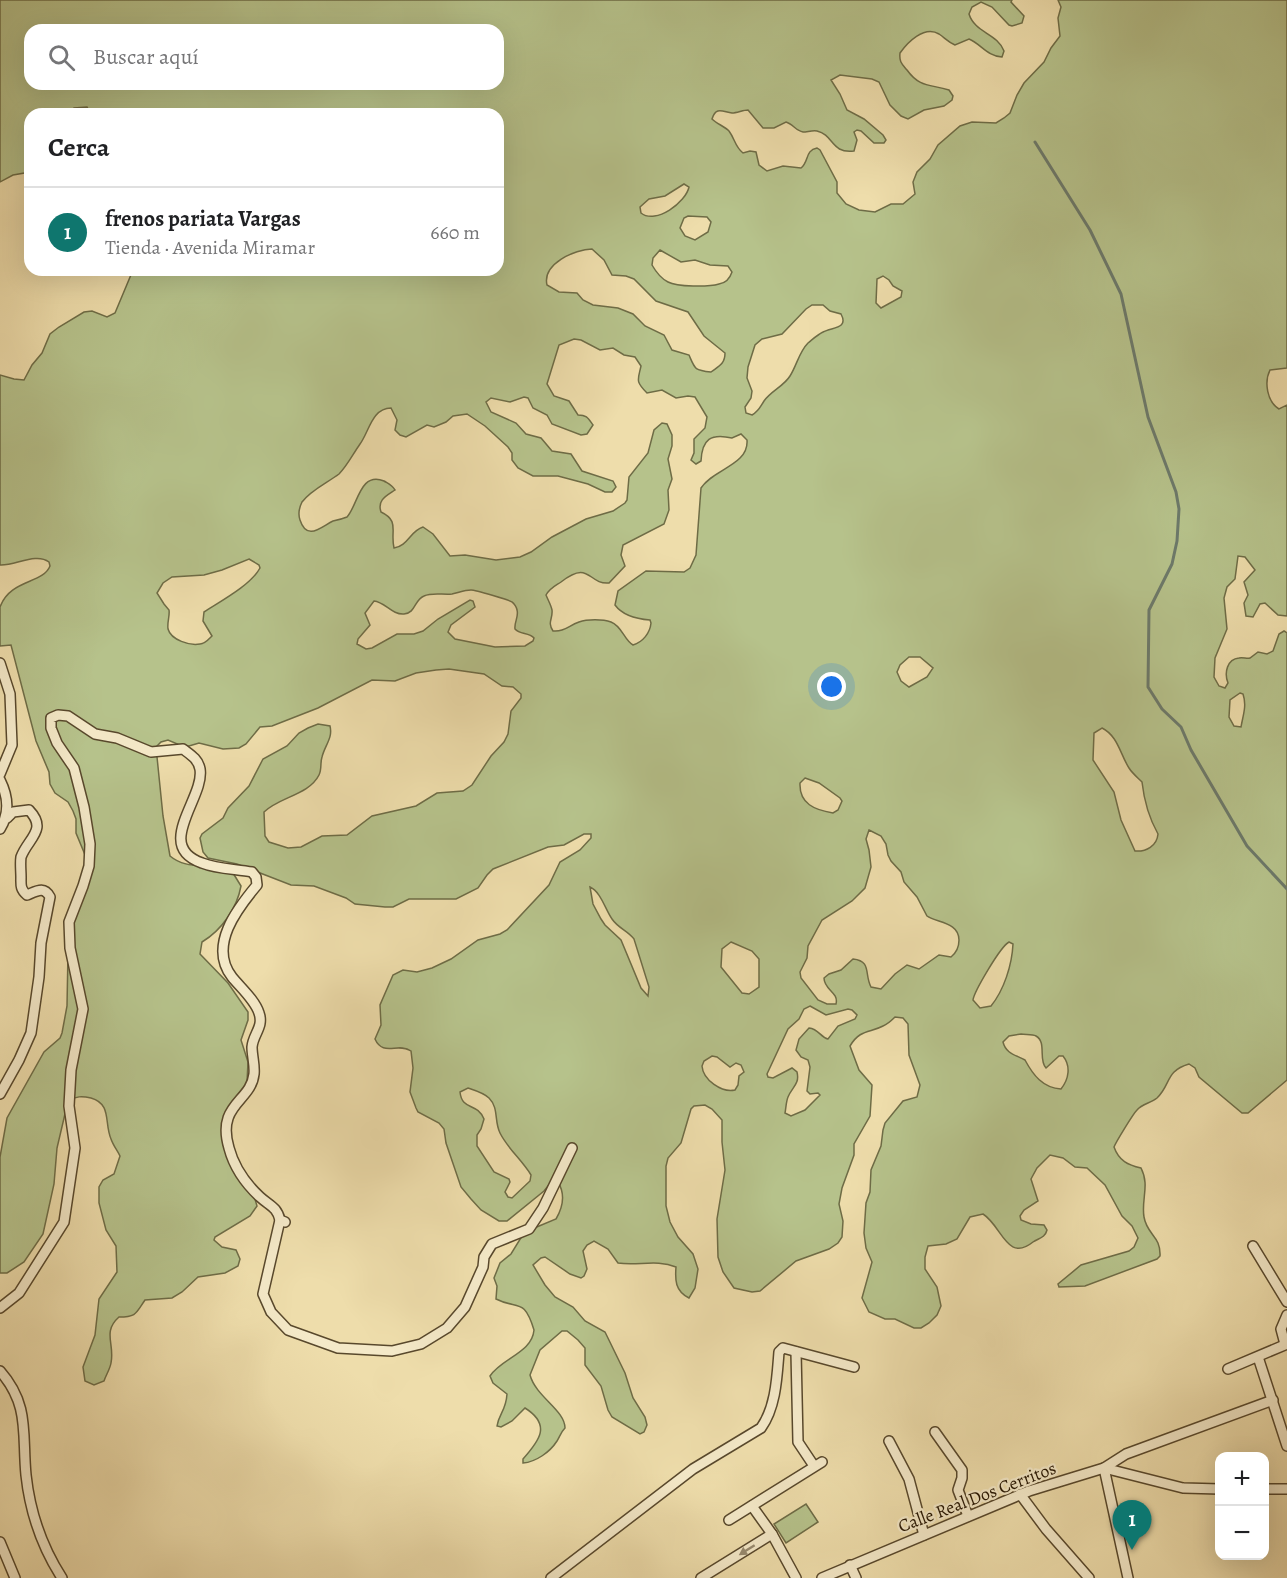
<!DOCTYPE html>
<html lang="es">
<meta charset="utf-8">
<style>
body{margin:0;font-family:Alegreya,serif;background:#f2f2f2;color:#202124}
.controls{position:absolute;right:18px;bottom:18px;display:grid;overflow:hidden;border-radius:12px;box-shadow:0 6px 24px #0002}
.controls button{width:54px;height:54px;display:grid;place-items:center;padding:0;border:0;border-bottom:2px solid #e0e0e0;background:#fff;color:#202124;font:30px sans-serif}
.you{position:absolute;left:832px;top:687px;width:21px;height:21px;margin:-15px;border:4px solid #fff;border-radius:50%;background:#1a73e8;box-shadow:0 0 0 9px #1a73e833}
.badge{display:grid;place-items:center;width:39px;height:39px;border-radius:50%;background:#0f766e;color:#fff;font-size:20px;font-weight:700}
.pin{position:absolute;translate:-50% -50px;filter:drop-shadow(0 2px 3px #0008)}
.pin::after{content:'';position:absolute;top:32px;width:21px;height:18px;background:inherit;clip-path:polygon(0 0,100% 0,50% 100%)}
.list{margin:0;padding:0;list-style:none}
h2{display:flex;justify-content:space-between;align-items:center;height:78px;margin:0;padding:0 24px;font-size:26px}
h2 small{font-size:20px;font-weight:400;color:#757577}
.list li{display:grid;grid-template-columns:39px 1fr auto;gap:18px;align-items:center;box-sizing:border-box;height:90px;padding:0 24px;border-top:2px solid #e0e0e0}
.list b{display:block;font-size:22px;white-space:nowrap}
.list p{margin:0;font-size:20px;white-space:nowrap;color:#757577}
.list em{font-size:20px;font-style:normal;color:#757577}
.icon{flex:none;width:33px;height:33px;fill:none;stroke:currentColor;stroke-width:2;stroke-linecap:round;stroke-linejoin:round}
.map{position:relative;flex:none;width:1287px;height:1578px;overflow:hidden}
.search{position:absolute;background:#fff;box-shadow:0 6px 24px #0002;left:24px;top:24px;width:480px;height:66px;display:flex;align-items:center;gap:15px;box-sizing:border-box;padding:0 21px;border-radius:18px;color:#757577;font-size:22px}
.panel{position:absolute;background:#fff;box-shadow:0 6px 24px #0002;left:24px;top:108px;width:480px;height:168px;border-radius:18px}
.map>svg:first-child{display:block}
.green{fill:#b6c28b;stroke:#6e6c46;stroke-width:1.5;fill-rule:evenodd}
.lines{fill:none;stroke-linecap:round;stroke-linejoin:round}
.stream{stroke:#6c796a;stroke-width:3}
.street-casing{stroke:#58482c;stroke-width:12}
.street{stroke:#f4e9c8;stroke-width:9}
.oneway{fill:#978a6f}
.labels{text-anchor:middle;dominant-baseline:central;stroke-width:4.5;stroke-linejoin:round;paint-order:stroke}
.street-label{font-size:18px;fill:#261602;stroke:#f4e9c8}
</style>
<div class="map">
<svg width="1287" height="1578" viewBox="0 0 1287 1578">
<rect width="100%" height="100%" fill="#eeddab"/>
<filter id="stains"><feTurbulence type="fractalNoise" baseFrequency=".00333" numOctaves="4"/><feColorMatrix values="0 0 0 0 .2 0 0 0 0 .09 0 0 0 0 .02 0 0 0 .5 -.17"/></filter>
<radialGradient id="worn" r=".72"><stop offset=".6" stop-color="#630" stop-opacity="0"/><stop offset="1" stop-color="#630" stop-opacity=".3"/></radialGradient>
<g class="green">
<path d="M0,0H1012L1011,2L1024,16L1022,23L1012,26L1009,25L992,7L981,2L972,7L969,14C975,33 997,33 1004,51L1002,57C987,56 981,44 969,39L955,45C948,42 945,38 939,34C924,25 907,43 900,53C899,62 902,64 907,70C920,88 930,84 949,90L953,96L952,100L944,106L924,110L908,119L901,116L890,105L879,82L872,79L840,75L831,80L840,94L847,110L864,119L883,135L886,140L884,143H874L861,131L857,130L854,132L857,140L854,151C831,154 834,135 817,131C813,130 807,132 803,132C796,131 793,124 786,122L774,128H763L748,110C743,110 737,113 732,113C723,112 716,106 712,119C717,124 724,126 729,131C735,139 735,147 743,153L750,151L756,152L759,165L767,171L783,166L801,168C809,162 805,150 817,148L820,150L837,182V193L846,204L859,210L875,212L891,204H903L915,194L913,182L917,172L930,159L938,145L960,126L972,122L996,123L1004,118L1010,113L1017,95L1024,83L1044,62L1051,48L1060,36L1058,18L1061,7L1058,0H1287V368L1270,370C1264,382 1267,402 1279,409L1287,405V616L1278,615L1265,603L1260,604L1253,617L1246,616L1244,603L1248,595L1244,582L1255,570L1245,557L1238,556L1235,579L1227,587L1224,598L1227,629L1215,658L1214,677L1219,686L1225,688L1228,683C1224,673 1227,659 1239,658C1243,657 1247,659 1250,658L1258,652L1267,654L1273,651L1279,634L1284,631L1287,633V1080L1248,1113H1242L1199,1077L1195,1068L1189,1064C1165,1071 1171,1085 1157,1098C1151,1103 1142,1104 1137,1110C1133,1114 1116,1142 1114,1147C1119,1161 1128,1165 1141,1168C1150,1185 1141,1200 1144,1217C1147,1235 1161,1236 1160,1256L1157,1259L1085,1286L1059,1287L1058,1284L1081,1265L1129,1251L1134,1247L1138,1238L1132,1226L1122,1216L1105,1185L1087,1168L1075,1167L1063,1158L1050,1155L1037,1168L1031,1179L1038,1201L1024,1210L1020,1216L1021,1220L1031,1224L1044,1225L1047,1230C1045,1238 1039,1238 1033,1242C1007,1263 1002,1226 983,1214L970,1217L957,1239L946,1244L928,1246L925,1257V1269L937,1287L941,1306L937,1315L929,1323L921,1328H914L895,1319H885L869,1312L862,1298L872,1262L866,1248L864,1233L866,1203L870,1192L871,1170L881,1146L883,1130L885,1123L903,1101L917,1097L920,1085L909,1055L908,1024L903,1018L895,1017C892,1020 888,1024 883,1026C870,1033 860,1029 850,1046L859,1070L872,1085L870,1116L854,1144V1155L842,1188L839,1204L843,1221L842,1237L838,1243L829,1249L796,1261L760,1291L752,1292L734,1288L723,1272L718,1257L717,1219L725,1170L722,1142V1120L712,1109L705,1105L694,1106L691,1109L681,1143L668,1158L666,1166V1206L670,1222L678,1237L693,1254L698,1269L695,1288L689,1298C675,1291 675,1280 676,1267C657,1259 638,1266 618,1263L608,1249L594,1241L587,1245L583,1251L587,1269L584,1276L581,1278L570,1274L545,1257L541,1258L533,1265L545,1285L555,1297L573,1307L585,1321L605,1332L625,1373L633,1398L645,1417L647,1425L644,1432L640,1434L612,1417L608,1410L601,1386L585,1365V1348L578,1340L567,1331H562L540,1350L530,1375C536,1397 565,1410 565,1428C561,1432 560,1436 557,1441C550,1452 536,1462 523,1463V1459C539,1441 552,1425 525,1408L512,1421L501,1427L497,1426C499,1413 506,1411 507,1394L493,1383L490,1376C502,1358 532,1353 534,1330C524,1297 518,1310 496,1299L497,1286L494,1278L500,1263L511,1254L522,1236L532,1229L556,1219C563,1207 566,1195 558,1182L552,1181L544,1191L507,1221H499L481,1210L471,1199L461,1187L446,1143L444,1129L439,1123L418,1112L416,1108L410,1092L413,1068L411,1051C398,1042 383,1057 375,1039L381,1025L380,1005L393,975L403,970L417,972L432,968L451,959L478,940L500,934L507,930L549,885L560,862L580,850L591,838V834H584L564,845L548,847L493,869L487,875L478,888L456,899H409L393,907H385L355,904L346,898L314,886L291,885L237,864L208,858L203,852L200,838L202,834L223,818L228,808L249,786L263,759L287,746L299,733L308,728L318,724L330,726C333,738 325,745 322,757C320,763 322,769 319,775C309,795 279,797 264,812L265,836L269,842L288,848L301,847L322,836L347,835L372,816L416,806L437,793L463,791L472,785L491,756L504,742L508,734L511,711L521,698V694L513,687L502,686L484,674L449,669L436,670L416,673L395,681L372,680L318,708L272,726L260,727L246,744L239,748L223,749L199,743L189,746H182L168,740L161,742L156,747L163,816L170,856C183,867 198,865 214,867C220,869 227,871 233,873L241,886C237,908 222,930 202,942L200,954L228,983L248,1012V1020L241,1040L248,1062L247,1082L226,1126L238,1178L255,1199L257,1206L250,1216L215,1237L214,1240L222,1247L236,1250L240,1259L238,1266L225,1273L198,1277L182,1292L172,1298L145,1300C136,1313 137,1317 119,1317C102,1332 115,1344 111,1363C110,1369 106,1375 104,1381L94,1385L85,1381L83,1367L95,1335L99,1299L117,1272L116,1246L106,1230L99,1203V1187L103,1180L114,1174L120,1156C117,1150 113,1145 111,1139C104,1123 112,1104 91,1098C82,1096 76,1096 68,1101L57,1148L54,1184L43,1234L24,1262L7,1273H0V1157L7,1118L44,1052L60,1038L62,1033L67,1006L68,952L71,914L88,862L76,833V819L73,811L68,802L55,793L50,784L49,772L36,741L11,645L0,646C0,635 0,618 0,607C10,579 43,584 50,566L49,562C36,552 15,566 0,565V375L14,379L24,380L32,365L42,353L50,334L59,327L84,312L92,311L107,317L115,313L133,270H498V114H91L87,107L74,108L68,114H30V172L13,175L0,182ZM30,30H498V84H30ZM684,184L689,187C686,202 656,225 641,213L640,207L649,199L665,196ZM688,216L707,217L711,222L708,232L695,240L685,236L680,228L684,218ZM592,249L604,260L612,275L626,276L634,279L656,301L688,312L704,336L725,353C725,364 719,366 711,372C694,370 695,369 689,355L672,350L664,335L645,326L633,314L618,308L593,305L583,300L577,293L559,292L547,285C542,264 575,249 592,249ZM660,250L681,262L695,260L710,265L728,266L732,272C730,278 726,283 719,284C709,287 677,287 668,282C660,278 656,272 652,265L653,258ZM883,276L889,280L893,286L902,291L901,297L881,308L876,303L877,279ZM812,305H823L830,311L841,314C849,329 832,327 823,332C817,335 813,339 808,343C799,352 797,365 790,376C784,386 771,391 764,401C760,407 759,411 752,415L746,413L745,407L751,398L752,391L747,378L748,367L755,345L762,339L782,334L806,309ZM574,339L581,340L600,350L613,348L624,355L635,357L641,366C638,380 635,381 647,393L662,390L676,398L688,396L695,397L707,417L705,428L694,439V453L691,460L696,464L701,461C702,439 711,433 732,438L741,434L747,440C749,465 713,469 701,488L696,555L690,568L684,572L646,571L618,591L615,605C623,616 637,619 650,620L651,623C650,633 643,642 633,645C624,640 622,626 611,622C603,619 587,619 579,622C568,626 564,632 553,631C547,622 553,619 552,610C551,605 548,600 546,595C550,588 555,586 561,582C590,559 588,585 609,583L625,566L621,555L623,545L664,524L669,510L668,490L672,479L668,459L672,446V435L667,424L662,423L654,430L648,453L629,477L627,500L625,503L613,511L586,519L552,537L531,552L520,557L496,560L465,555L450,556L433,534L423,527C410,531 408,546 394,548C390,531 400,521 381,512C377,500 386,496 395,490C392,485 389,484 384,481C360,471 358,505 347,517C342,519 338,520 333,521C322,526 307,542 300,520C298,514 299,508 302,502C311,490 327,483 339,474C347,466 353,454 360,444C369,432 372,408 391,408L397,420L395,430L400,435L406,437L427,425L434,427L446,422L453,416L467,414L485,426L508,447L512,453V460L518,468L533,476H558L588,484L605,492H612L616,487L613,481L582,471L571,454L552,451L541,438L526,434L516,423L491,412L486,402L491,398L510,402L524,397L528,398L533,408L547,415L552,424L581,435L587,434L593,425C588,418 587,415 578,415L569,401L554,396L547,384L559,345ZM249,559L259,565L260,568C251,585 221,601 204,612L203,621L212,636C209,639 205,644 200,644C190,646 171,640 168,629C167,622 170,616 169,610L164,604L157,593L163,583L172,577L204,575L222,570ZM471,590C475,590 510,600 512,602C514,603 517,608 517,610C519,617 514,622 515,629C520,635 529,632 534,638L533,641L525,646L495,647L455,639L448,632L451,625L475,607L473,601L470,600L438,619L423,631L414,634H397L372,648L366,649L357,644L358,639L370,625L365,613L374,601C385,602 392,615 404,614C416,613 414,600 424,596C432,592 443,595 452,594C458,593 464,590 471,590ZM909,657H920L933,668L927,677L909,687L901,681L897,672L900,665ZM1240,693L1243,694C1247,706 1243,715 1241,727L1234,726L1229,717L1230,700ZM1102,728C1118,736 1120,754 1129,768C1132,773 1138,778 1142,782C1144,800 1149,818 1158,834C1157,846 1146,852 1135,851L1121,820L1114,792L1093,760L1094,733ZM805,778L819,783L840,798L842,801L838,810L833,813C815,810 799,804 800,783ZM869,830L881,836L886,844L888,855L891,861L901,872L904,882L917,897L927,916C937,923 959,922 959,940C959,947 956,953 951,957L939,955L919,969L907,965L895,974L881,989L871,987C864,974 872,961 853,959L841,970L829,974L824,978C824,990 839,992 836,1004H827L818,1000L801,978L800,972L807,958L808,946L822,920L852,901L865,888L871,867L869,850L866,839ZM590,887C601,892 605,909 612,919C618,928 628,931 634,939L649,987L648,996L641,988L621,940L605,925L601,919L593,904ZM731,942L752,951L759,959V987L749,994L742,993L721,967L722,949ZM1009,942L1013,944C1012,965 1004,990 991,1006L980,1008L973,1000C974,992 1000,947 1009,942ZM810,1006L826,1015L848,1009L852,1010L857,1015L855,1019L838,1026L828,1039C820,1037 819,1029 809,1028L799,1039L796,1050L801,1057L808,1060L810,1067L807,1091L810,1094L818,1093L820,1095L805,1110L791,1116L785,1113C786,1108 786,1102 788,1097C792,1087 800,1084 797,1072L792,1068L773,1078L768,1077L767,1074L788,1029L799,1019L804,1009ZM1021,1034C1025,1035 1032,1034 1036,1036C1047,1042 1038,1060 1046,1068L1059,1056H1063C1071,1066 1069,1079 1061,1089C1043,1088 1033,1075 1025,1060C1016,1055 1006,1054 1003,1042L1009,1036ZM712,1056L717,1057L730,1067L736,1063L741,1065L744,1072L739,1076L738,1085L735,1090C722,1093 703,1080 702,1066L704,1061ZM468,1088C474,1090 484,1093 489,1098C499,1108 494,1121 500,1133C508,1149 522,1160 531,1175L530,1181L512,1198L508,1197L505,1192L510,1182L509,1179L494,1172L477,1146V1135L481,1129L484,1119C477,1102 462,1111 460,1092Z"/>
<path d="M806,1504L818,1522L786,1543L774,1524Z"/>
</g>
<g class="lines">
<path class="stream" d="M1035,142L1090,230L1121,294L1148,417L1176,492L1179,509L1177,541L1172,564L1149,610L1148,687L1162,709L1181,727L1191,750L1247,846L1287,889"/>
<defs>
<g id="street">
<path d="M0,663L10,694L12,745L0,774"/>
<path d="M0,780C8,796 10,813 0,829"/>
<path d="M0,1094L19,1060L31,1033L39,977L41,943L50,897C44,886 37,891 27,895C20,889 21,885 21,877C21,871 20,863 21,857C28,838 48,830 29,810L13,812L7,818"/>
<path d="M280,1220L263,1294L271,1312L288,1330L338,1348L392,1351L421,1344L447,1328L465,1307L483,1267L484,1257L492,1244L529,1229L543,1208L572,1148"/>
<path d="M1253,1246L1287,1302"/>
<path d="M0,1308L19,1293L64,1222L75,1148L69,1106L71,1070L83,1009L70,948L69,922L83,886L89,866L90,844L84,807L74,768L57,743L51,728V718L58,715L68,716L95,734L117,738L151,752L183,749C191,755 198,759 200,769C205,798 153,846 202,863C217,869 236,869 252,872L256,877L257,885C237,909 208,946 232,977C240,987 255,1000 259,1013C264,1027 253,1034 252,1047C252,1056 255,1065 254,1074C251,1102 216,1104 229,1148C234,1167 246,1184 260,1197C270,1206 277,1207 280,1220L285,1222"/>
<path d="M1285,1344L1281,1329L1287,1315"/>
<path d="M796,1352L798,1442L814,1466"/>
<path d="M1258,1357L1287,1446"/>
<path d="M1228,1369L1287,1344"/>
<path d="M0,1371C30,1405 22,1434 26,1475C30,1512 42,1547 62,1578"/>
<path d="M935,1432L962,1470V1478L958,1490L968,1516"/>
<path d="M889,1441L909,1479L924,1535"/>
<path d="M1264,1489H1287"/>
<path d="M1020,1494L1046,1529L1089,1578"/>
<path d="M752,1506L772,1534"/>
<path d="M729,1520L822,1462"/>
<path d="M0,1542L15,1578"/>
<path d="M850,1565L856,1578"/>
<path d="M551,1578L693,1469L761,1428C776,1407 777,1377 779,1352L783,1348L854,1367"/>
<path d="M701,1578L772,1534L796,1578"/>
<path d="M822,1578L1029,1491L1104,1468L1183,1488L1220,1489"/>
<path d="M1128,1578L1104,1468L1126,1454L1273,1400"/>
</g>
</defs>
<use href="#street" class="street-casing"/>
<use href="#street" class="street"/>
</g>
<defs><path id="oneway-solid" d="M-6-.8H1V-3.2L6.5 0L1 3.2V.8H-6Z" transform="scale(1.5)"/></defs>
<use class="oneway" href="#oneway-solid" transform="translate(747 1550) rotate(148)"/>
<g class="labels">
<g class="street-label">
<text transform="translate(977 1497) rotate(-21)">Calle Real Dos Cerritos</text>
</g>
</g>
<rect width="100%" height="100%" filter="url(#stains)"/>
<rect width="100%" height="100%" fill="url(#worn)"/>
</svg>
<div class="controls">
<button>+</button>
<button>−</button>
</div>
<div class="you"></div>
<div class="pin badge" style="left:1132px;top:1550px">1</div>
<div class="search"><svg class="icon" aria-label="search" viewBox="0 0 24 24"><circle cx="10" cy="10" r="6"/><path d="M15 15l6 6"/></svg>Buscar aquí</div>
<section class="panel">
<h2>Cerca<small></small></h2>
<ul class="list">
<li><span class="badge">1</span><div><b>frenos pariata Vargas</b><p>Tienda · Avenida Miramar</p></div><em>660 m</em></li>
</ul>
</section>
</div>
